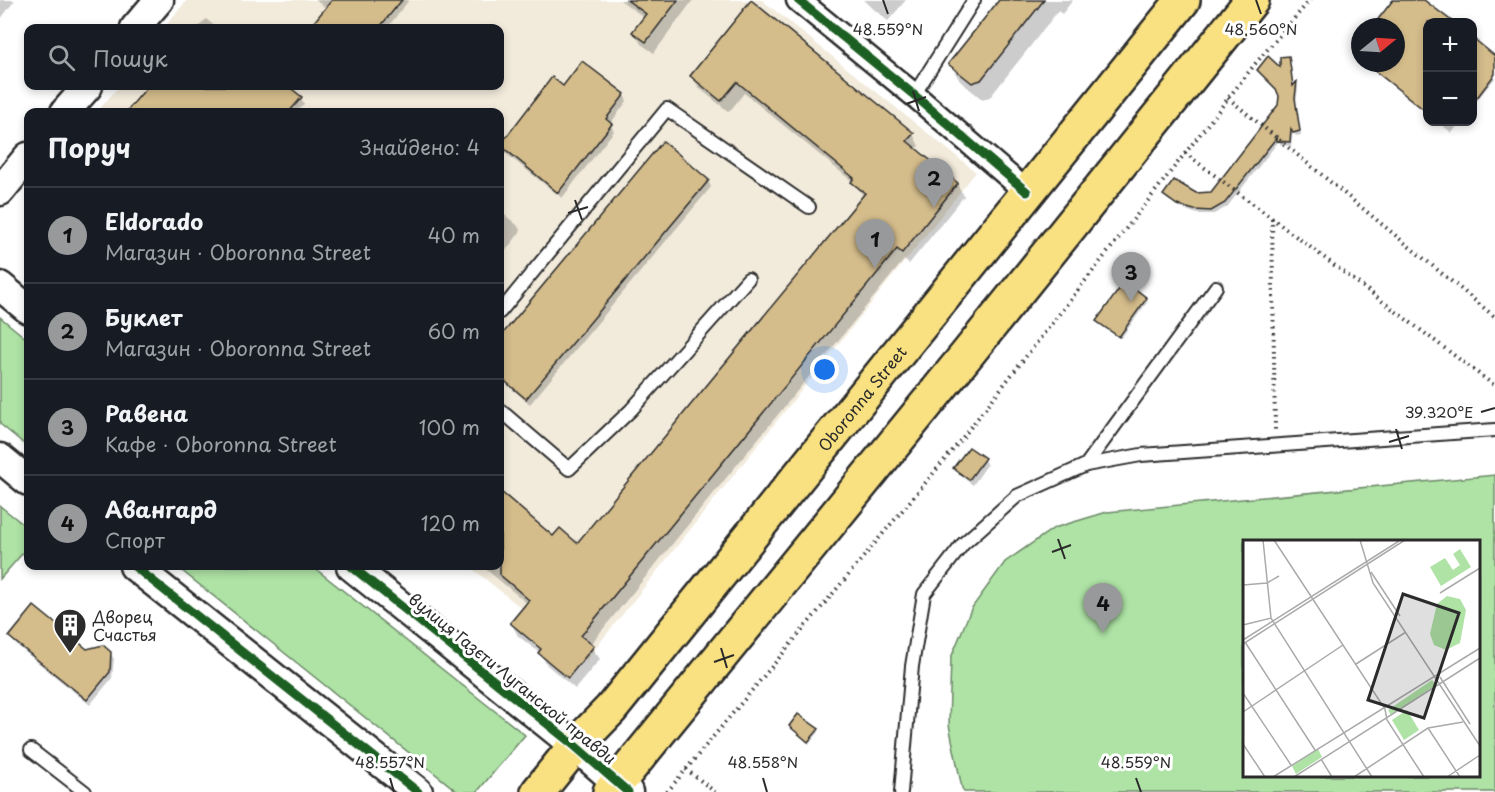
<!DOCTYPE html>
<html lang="uk">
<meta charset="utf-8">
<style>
body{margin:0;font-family:"Playpen Sans",sans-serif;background:#20242c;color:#f1f3f6}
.controls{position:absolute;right:18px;top:18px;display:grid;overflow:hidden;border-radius:12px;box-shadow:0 3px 9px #0003}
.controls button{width:54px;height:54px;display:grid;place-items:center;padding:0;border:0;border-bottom:2px solid #363941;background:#171b24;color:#f1f3f6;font:30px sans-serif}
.compass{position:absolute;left:1351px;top:18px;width:54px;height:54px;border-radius:50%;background:#171b24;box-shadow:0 3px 9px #0003;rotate:72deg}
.you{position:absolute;left:825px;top:370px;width:21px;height:21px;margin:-15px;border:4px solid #fff;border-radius:50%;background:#1a73e8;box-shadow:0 0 0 9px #1a73e833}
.badge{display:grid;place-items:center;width:39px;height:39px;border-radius:50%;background:#98999b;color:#111;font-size:20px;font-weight:700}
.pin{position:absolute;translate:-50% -50px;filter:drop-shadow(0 2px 3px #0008)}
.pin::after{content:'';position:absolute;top:32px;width:21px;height:18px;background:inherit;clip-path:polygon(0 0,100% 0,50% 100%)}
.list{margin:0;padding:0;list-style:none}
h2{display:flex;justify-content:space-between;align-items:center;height:78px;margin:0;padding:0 24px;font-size:26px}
h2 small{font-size:20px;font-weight:400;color:#9ea1a6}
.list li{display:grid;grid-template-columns:39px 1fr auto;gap:18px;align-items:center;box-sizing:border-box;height:96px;padding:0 24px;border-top:2px solid #363941}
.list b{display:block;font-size:22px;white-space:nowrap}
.list p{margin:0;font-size:20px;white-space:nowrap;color:#9ea1a6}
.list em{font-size:20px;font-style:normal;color:#9ea1a6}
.icon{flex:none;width:33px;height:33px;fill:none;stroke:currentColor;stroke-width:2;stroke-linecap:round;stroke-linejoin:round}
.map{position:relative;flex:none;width:1495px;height:792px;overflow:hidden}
.search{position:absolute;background:#171b24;box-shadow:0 3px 9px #0003;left:24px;top:24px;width:480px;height:66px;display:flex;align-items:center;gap:15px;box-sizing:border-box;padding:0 21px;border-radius:12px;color:#9ea1a6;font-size:22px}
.panel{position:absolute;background:#171b24;box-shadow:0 3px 9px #0003;left:24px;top:108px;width:480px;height:462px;border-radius:12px}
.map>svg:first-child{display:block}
.built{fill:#f2ebdc}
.green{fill:#aee3a5;stroke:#6c8768;stroke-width:1.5;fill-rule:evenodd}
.shadow{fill:#0003}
.building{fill:#d4bc8b;stroke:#2b2b2b;stroke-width:1.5}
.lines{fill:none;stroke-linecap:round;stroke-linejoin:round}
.service-casing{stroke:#2b2b2b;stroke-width:16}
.minor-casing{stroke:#2b2b2b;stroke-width:27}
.tertiary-casing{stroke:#2b2b2b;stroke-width:33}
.primary-casing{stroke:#2b2b2b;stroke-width:38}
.path{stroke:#2b2b2b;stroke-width:4;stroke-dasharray:1.5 4.5;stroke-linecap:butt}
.service{stroke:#fff;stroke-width:12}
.minor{stroke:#fff;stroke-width:22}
.tertiary{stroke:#fff;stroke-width:28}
.primary{stroke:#f9e181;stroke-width:33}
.cycleway-casing{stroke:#fff;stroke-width:13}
.cycleway{stroke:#1b5e20;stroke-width:9}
.ticks{fill:none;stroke:#2b2b2b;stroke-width:2}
.labels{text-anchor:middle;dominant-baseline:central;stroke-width:6;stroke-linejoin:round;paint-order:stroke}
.street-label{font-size:16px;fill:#2b2b2b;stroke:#fff}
.poi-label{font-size:16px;fill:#2b2b2b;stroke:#fff;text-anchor:start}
.inset-road{fill:none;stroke:#aaa;stroke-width:1.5}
.view{fill:#2b2b2b;fill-opacity:0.15;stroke:#2b2b2b;stroke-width:3}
.inset-edge{fill:none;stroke:#2b2b2b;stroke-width:3}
.ticks-label{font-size:15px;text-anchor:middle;fill:#2b2b2b;stroke:#fff;stroke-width:6;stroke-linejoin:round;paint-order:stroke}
</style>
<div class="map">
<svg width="1495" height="792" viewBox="0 0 1495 792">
<rect width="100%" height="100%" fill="#fff"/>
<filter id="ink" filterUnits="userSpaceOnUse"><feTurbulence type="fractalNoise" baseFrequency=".0167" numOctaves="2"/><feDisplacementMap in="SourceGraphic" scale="12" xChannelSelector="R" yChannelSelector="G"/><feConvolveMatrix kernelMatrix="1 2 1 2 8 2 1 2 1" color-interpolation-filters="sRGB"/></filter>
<g filter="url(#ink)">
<path class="built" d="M187,0H762L976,172L586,660L469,566H500V112H97L119,86H500V28H164Z"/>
<g class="green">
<path d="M0,317L28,340V447L0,424Z"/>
<path d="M1495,475V792H964L962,788L949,725L951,658L971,609L1005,562L1054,528L1107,512ZM1244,542H1478V776H1244Z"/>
<path d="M0,506L28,528V547L0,579Z"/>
<path d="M176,566H312L525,735L477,792H458Z"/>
</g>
<g class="shadow">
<path d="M0,0H15L0,20Z"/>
<path d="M316,0H409L387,28H311L327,9Z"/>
<path d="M620,0H693L654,53L641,44L634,32L645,18Z"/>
<path d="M863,0H906L888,21Z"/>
<path d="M1001,0H1073L1062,14L1058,11L991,96L983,100L960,81L950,64Z"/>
<path d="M1395,0H1422L1450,22H1428V113L1365,63H1396V27H1373Z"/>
<path d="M751,2L913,134L919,146L916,150L957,184L964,196L909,264L904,260L590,645L600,659L575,689L547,665L540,653L518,636L512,624L528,604L482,566H500V493L553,538L578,545L864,197L853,182L744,93L729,112L699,88L692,76Z"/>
<path d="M206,19L217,28H198Z"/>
<path d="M1472,40L1495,58V78L1472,106Z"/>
<path d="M1360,44V59L1353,53Z"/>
<path d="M1288,58L1294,88L1297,84L1298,87L1296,103L1301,135L1296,136L1293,131L1291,146L1281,145L1279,141L1227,207L1214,214H1197L1181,208L1167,199L1165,195L1212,193L1280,106L1278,91L1259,71L1281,70Z"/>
<path d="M583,63L624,95L627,101L610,124L614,131L562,198L504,152L500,146L553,79L564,88Z"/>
<path d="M150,86H285L301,98L304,104L297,112H128Z"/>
<path d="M1438,122H1460L1452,133Z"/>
<path d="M663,143L708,181L711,187L530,404L500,379V339Z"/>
<path d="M500,211L517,225L521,231L500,258Z"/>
<path d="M1146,299L1148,301L1121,338L1100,323Z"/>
<path d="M969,449L984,460L987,465L973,485L958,474L955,468Z"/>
<path d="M11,637L110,653L114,659L112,678L90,705L14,643Z"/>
<path d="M790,727L817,730L819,732L809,744Z"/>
</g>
<g class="building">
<path d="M332,0H402L379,28H309Z"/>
<path d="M627,0H678L646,42L632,32L646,14Z"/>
<path d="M751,0L914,133L907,141L958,183L902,253L897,249L581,636L594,646L568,678L538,653L541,649L510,623L529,600L500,575V491L553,536L560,528L577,543L865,193L851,182L854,178L737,82L721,101L690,76Z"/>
<path d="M999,0H1044L981,80L972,83L948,64Z"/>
<path d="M1393,0H1424L1453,22H1428V113L1365,63H1396V27H1372Z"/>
<path d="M1473,38L1495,56V74L1473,103Z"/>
<path d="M1268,56L1280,67V57L1289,56L1293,86L1297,81L1295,98L1300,131L1293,133L1291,129L1290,142L1277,141V137L1225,203L1211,211L1194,210L1177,205L1163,195L1174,180L1196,193L1211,192L1278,105L1279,96L1276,89L1257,70Z"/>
<path d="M582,61L625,94L606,119L612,124L558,193L500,145L552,77L563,86Z"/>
<path d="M148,86H288L302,97L289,112H126Z"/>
<path d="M663,141L709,180L526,399L500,377V337Z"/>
<path d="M1125,281L1147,298L1119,337L1096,321Z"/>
<path d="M969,447L985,458L969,480L953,468Z"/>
<path d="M34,606L87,649L103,645L111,652L110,672L87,700L9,637Z"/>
<path d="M798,714L819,729L808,742L789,726Z"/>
</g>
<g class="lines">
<defs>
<g id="service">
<path d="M914,95L974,0"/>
<path d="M500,312L667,109L809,207"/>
<path d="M500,410L569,469L631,410L748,279"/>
<path d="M1086,465L1216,287"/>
<path d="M31,750L85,792"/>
<path d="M901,792L912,666L924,594L963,544L1017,496L1086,465L1141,455L1495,430"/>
</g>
<path id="minor" d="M798,0L914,95L1027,192"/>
<g id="tertiary">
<path d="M135,28L159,0"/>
<path d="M65,112L88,86"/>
<path d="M0,191L28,157"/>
<path d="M0,286L28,309"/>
<path d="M0,458L28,481"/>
<path d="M134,566L418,792"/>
<path d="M351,566L575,746L628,792"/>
</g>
<g id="primary">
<path id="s1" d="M538,792L575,746L611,709L1183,0"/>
<path d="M610,792L969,352L1252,0"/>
</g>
</defs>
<use href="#service" class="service-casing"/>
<use href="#minor" class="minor-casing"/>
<use href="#tertiary" class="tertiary-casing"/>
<use href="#primary" class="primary-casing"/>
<g class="path">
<path d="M1228,98L1495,317"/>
<path d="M1185,153L1495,386"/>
<path d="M1272,218L1275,430"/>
<path d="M686,769L715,792"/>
<path d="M667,792L952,451L1255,64L1310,0"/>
</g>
<use href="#service" class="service"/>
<use href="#minor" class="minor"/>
<use href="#tertiary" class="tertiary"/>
<use href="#primary" class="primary"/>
<defs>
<g id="cycleway">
<path d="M798,0L914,95L1027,192"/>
<path d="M134,566L418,792"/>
<path d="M351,566L575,746L628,792"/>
</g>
</defs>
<use href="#cycleway" class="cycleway-casing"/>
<use href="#cycleway" class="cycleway"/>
</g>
</g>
<path class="ticks" d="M883,0L888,14M1256,0L1261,14M913,91L919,111M906,104L926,97M575,200L582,220M568,213L588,207M1481,412L1495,408M1396,429L1402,449M1389,442L1409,436M1058,539L1065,559M1052,552L1071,545M721,648L727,668M714,662L734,655M390,778L394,792M763,778L767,792M1136,778L1141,792"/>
<defs>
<symbol id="building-pin" viewBox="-11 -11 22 30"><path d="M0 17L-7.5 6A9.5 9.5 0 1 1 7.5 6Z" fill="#2b2b2b" stroke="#fff"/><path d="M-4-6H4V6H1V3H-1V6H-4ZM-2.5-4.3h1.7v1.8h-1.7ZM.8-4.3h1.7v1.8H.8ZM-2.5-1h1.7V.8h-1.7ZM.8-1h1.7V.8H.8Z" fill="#fff"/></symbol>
</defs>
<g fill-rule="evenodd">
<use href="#building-pin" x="51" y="606" width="38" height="52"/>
</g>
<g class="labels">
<g class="street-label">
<text stroke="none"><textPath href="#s1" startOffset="510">Oboronna Street</textPath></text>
<text transform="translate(513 678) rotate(39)">вулиця Газєти Луганской правди</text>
</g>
<g class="poi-label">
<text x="93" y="616">Дворец<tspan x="93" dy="18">Счастья</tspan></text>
</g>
</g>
<g transform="translate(1243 540)">
<rect width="237" height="237" fill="#fff"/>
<path d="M217,9L228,27L198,46L187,27L202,18L210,30L217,25L210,14ZM204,56L217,59L223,70L217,103L203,110L191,105L187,94L194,64ZM189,140L193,145L148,175L145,170ZM164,170L176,190L161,200L149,180ZM75,209L79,217L53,234L49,226Z" fill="#aee3a5"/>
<path class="inset-road" d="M20,0L28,78M31,0L142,169L144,180L181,237M117,0L130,43L237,206M128,32L157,76M0,45L24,43L36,36M197,53L237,28M0,85L28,78L129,237M0,100L156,1M2,102L72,210M0,104L162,0M113,124L163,92M197,137L227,184M0,153L48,225M0,172L100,105M185,188L217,237M0,204L22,237M78,219L89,237M30,237L237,108M51,237L237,118M111,237L185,188L220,182M204,237L237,215"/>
<path class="view" d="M160,54L216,73L181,178L125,160Z"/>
<rect width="237" height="237" class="inset-edge"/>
</g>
<g class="ticks-label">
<text x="888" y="35">48.559°N</text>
<text x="1261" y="35">48.560°N</text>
<text x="1439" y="418">39.320°E</text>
<text x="390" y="768">48.557°N</text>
<text x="763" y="768">48.558°N</text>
<text x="1136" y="768">48.559°N</text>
</g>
</svg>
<div class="controls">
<button>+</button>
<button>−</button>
</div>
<svg class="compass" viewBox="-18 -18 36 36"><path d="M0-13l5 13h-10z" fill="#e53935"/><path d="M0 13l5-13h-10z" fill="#9ea1a6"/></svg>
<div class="you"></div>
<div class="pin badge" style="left:875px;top:269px">1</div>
<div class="pin badge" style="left:934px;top:208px">2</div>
<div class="pin badge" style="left:1131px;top:302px">3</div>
<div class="pin badge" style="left:1103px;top:633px">4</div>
<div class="search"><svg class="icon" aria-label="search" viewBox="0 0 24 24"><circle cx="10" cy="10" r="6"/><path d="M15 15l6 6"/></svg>Пошук</div>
<section class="panel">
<h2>Поруч<small>Знайдено: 4</small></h2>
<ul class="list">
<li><span class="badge">1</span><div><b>Eldorado</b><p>Магазин · Oboronna Street</p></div><em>40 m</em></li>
<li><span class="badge">2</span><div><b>Буклет</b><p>Магазин · Oboronna Street</p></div><em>60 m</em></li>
<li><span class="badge">3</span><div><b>Равена</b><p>Кафе · Oboronna Street</p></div><em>100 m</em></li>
<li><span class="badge">4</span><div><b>Авангард</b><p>Спорт</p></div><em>120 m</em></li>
</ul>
</section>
</div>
